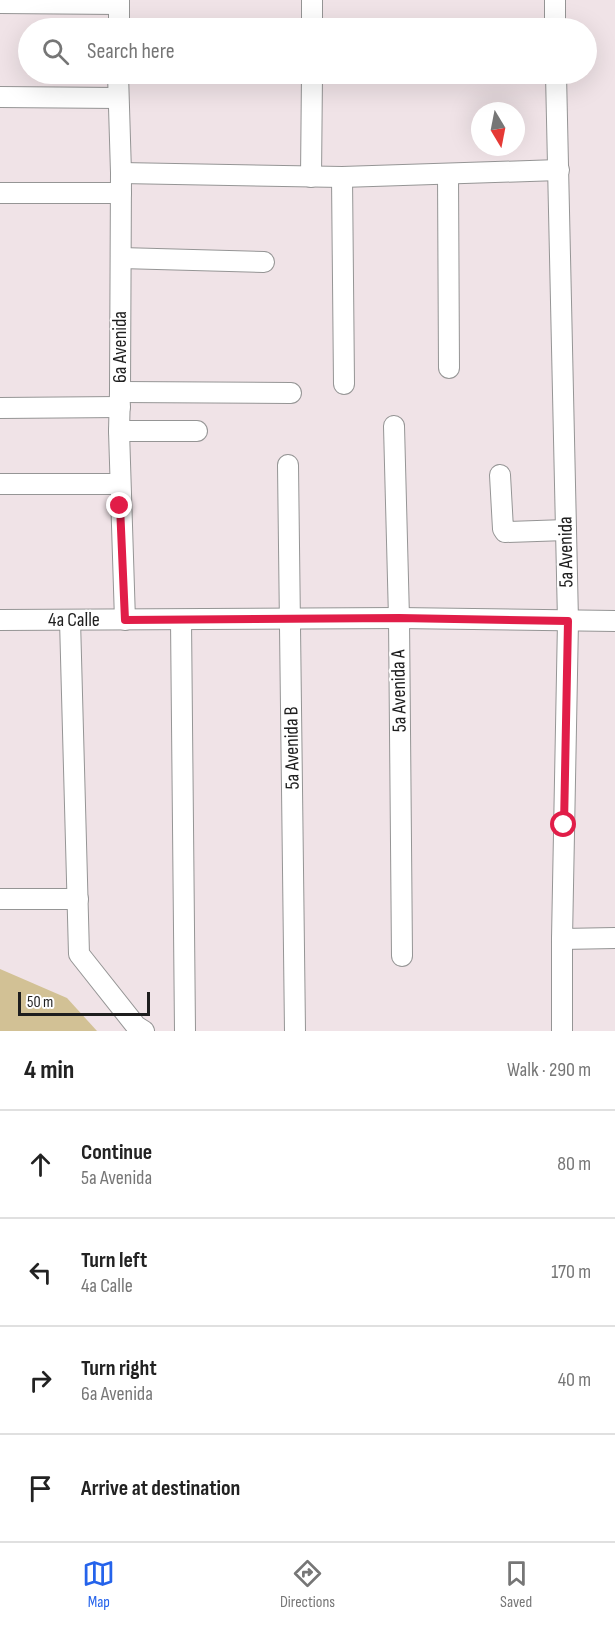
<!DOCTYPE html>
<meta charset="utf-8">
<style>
body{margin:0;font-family:"Sofia Sans Condensed",sans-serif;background:#f2f2f2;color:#222}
.compass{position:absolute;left:471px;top:102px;width:54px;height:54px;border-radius:50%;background:#fff;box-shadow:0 6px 24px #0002;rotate:170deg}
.scale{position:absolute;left:18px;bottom:15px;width:132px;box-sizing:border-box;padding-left:6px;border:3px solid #1e1e1e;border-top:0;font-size:16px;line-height:21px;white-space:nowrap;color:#1e1e1e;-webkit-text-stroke:4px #fff;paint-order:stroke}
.stop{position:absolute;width:18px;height:18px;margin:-14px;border:4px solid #e11d48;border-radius:50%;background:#fff}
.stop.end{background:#e11d48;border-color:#fff;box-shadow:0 2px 6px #0008}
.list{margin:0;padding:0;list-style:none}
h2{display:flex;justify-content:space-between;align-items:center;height:78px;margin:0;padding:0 24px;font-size:26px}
h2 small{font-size:20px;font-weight:400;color:#767676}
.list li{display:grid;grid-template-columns:39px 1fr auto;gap:18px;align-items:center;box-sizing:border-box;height:108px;padding:0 24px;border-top:2px solid #e0e0e0}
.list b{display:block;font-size:22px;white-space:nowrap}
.list p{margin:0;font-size:20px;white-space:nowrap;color:#767676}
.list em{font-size:20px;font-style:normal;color:#767676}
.icon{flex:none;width:33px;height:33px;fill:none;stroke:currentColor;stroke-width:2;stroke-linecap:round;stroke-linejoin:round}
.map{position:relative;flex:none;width:615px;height:1031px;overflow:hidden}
.search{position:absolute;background:#fff;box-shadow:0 6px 24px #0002;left:18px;right:18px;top:18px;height:66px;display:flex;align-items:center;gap:15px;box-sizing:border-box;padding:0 21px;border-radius:33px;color:#767676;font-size:22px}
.sheet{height:510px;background:#fff}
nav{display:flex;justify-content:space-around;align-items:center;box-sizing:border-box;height:84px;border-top:2px solid #e0e0e0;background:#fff;font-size:16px;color:#767676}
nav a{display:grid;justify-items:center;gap:3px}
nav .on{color:#2563eb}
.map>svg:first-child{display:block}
.forest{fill:#d2c195}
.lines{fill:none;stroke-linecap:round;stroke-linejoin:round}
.minor-casing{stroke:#959595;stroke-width:22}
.minor{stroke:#fff;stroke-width:20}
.route{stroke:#e11d48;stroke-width:8}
.labels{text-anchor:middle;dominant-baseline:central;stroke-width:4.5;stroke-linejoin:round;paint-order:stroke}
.street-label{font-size:20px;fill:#1e1e1e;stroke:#fff}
</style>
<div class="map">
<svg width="615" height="1031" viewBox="0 0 615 1031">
<rect width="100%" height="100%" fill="#f0e3e7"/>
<path class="forest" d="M0,969L67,998L97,1031H0Z"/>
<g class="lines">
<defs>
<g id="minor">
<path d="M555,0V28"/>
<path d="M0,3L119,4"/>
<path d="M119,28V0"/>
<path d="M312,28V0"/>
<path d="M118,74L121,173L120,392L119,431L125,620"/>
<path d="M556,74L568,621L562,939V1031"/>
<path d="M0,97L118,98"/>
<path d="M121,173L342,177L559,170"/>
<path d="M448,174L449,368"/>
<path d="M311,177L312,74"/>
<path d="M342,177L344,384"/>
<path d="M0,193H121"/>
<path d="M121,258L264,262"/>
<path d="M120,392L291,393"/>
<path d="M0,408L120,407"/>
<path d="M394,426L399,618L402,956"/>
<path d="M119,431H197"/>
<path d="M288,465L295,1031"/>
<path d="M500,475L503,529L505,532L566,530"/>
<path d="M0,484H119"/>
<path d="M0,620L399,618L615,621"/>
<path d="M70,620L79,954L136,1026L144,1031"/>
<path d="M181,620L185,1031"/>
<path d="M0,899H78"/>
<path d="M562,939L615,938"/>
</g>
</defs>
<use href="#minor" class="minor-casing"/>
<use href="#minor" class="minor"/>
</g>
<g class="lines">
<path class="route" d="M120,506L125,620L399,618L568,621L564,825"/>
</g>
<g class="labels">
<g class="street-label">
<text transform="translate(120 347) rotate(-90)">6a Avenida</text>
<text transform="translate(566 552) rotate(-91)">5a Avenida</text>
<text x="74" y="620">4a Calle</text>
<text transform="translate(399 691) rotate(-91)">5a Avenida A</text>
<text transform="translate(292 748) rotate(-91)">5a Avenida B</text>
</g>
</g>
</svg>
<svg class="compass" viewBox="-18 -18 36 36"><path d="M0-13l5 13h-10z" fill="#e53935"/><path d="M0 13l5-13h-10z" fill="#767676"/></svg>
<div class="scale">50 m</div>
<div class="stop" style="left:564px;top:825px"></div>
<div class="stop end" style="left:120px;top:506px"></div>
<div class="search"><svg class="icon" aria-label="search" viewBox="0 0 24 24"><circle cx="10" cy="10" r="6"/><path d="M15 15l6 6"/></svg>Search here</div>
</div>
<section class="sheet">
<h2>4 min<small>Walk · 290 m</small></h2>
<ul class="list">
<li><svg class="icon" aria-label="ahead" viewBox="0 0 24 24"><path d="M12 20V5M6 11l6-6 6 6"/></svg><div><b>Continue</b><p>5a Avenida</p></div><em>80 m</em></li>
<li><svg class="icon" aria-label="left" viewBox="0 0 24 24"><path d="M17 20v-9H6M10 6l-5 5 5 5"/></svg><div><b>Turn left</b><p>4a Calle</p></div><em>170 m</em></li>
<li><svg class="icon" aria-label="right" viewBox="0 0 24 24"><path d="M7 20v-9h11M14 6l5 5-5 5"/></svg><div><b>Turn right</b><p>6a Avenida</p></div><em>40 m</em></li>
<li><svg class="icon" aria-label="arrive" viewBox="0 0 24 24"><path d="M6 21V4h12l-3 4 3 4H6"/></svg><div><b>Arrive at destination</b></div></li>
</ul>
</section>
<nav>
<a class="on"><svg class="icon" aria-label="map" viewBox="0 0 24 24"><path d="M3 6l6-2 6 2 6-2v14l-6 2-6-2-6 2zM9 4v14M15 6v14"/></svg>Map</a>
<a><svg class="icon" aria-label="directions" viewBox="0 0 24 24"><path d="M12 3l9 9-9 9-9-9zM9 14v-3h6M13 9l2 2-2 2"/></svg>Directions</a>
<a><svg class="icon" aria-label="saved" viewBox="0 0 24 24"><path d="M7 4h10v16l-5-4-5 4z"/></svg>Saved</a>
</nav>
